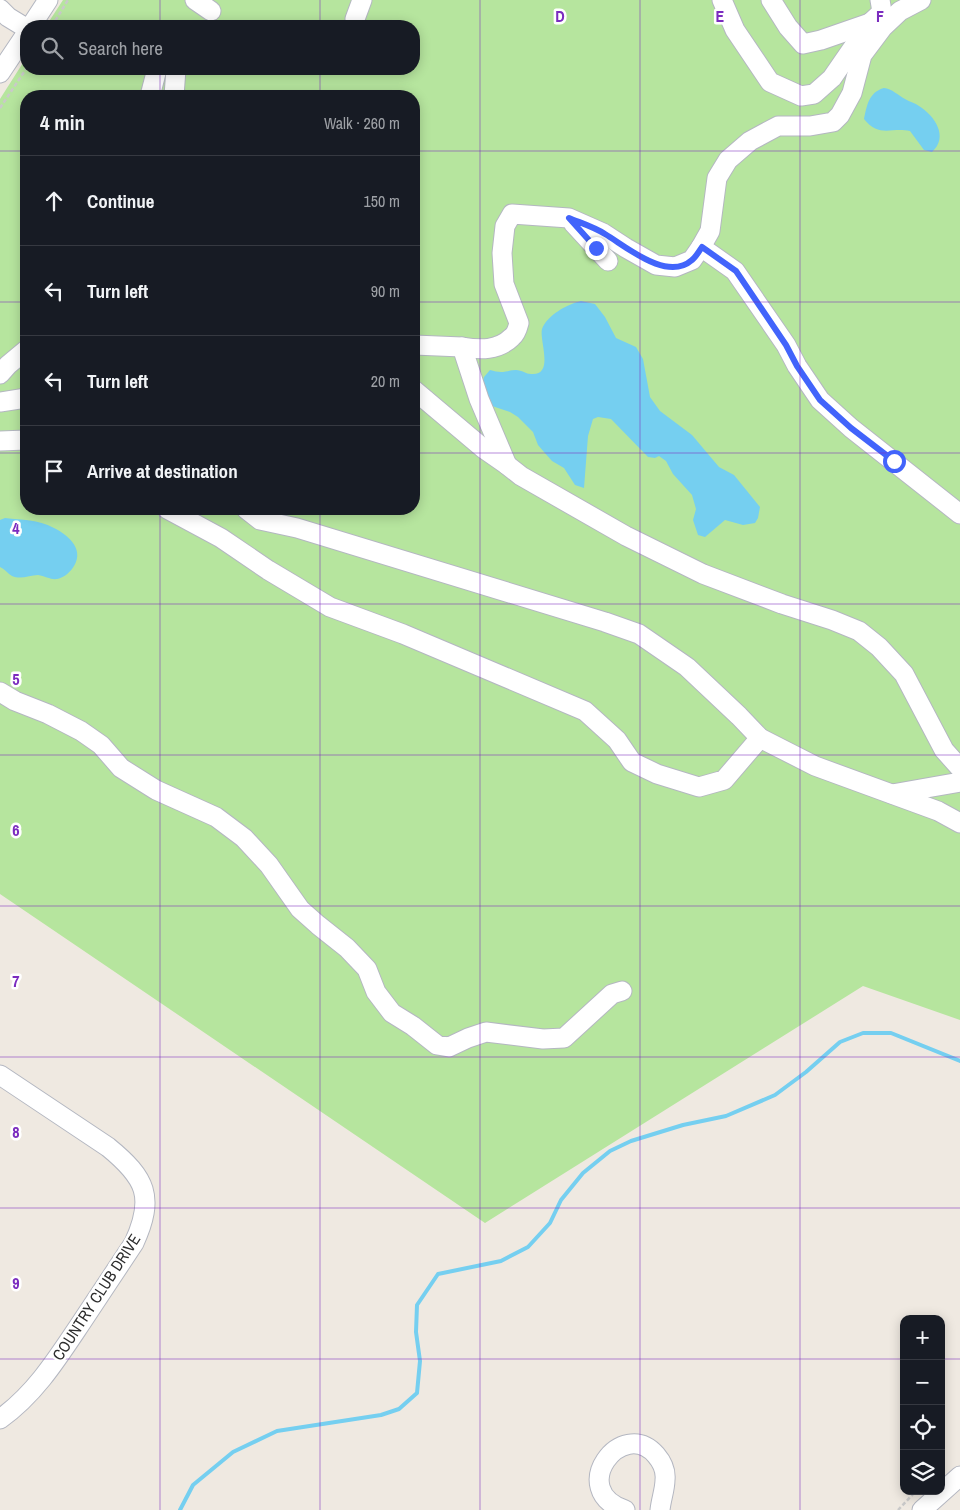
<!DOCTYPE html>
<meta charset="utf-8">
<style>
body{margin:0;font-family:"Archivo Narrow",sans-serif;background:#242831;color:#f1f3f6}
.controls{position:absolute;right:15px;bottom:15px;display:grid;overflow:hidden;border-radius:10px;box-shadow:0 2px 12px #0003}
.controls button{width:45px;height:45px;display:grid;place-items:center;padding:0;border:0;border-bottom:1px solid #363941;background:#171b24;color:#f1f3f6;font:25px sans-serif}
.stop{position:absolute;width:15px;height:15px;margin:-11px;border:4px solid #4264fb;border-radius:50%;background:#fff}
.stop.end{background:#4264fb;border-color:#fff;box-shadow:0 1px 5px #0008}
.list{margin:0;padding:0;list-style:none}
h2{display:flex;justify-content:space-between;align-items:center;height:65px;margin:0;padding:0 20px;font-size:21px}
h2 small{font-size:16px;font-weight:400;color:#9ea1a6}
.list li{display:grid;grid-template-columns:32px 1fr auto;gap:15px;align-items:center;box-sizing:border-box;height:90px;padding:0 20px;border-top:1px solid #363941}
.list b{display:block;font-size:19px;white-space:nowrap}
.list em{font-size:16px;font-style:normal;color:#9ea1a6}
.icon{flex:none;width:28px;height:28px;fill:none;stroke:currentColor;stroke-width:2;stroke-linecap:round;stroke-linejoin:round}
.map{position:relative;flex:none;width:960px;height:1510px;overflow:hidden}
.search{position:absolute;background:#171b24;box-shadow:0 2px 12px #0003;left:20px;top:20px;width:400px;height:55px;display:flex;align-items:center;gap:12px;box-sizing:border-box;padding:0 18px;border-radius:20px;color:#9ea1a6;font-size:19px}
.panel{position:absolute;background:#171b24;box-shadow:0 2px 12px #0003;left:20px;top:90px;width:400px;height:425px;border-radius:20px}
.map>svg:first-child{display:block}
.green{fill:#b6e59e;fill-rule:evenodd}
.water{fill:#75cff0}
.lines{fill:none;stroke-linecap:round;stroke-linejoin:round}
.stream{stroke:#75cff0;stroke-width:4}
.minor-casing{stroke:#b4b7c1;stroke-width:21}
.path{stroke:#c9c9c9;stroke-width:2.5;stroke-dasharray:4 2.5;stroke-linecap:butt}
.minor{stroke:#fff;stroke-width:19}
.route{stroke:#4264fb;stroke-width:6}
.grid{fill:none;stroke:#7b2cbf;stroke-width:1;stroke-opacity:0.55}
.labels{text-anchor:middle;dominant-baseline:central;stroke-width:5;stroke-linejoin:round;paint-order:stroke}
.street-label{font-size:16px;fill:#2e2e2e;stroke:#fff}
.grid-label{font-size:16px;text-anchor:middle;font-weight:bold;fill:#7b2cbf;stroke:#fff;stroke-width:5;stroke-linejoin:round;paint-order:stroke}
</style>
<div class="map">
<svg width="960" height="1510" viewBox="0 0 960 1510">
<rect width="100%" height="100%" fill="#efe9e1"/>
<path class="green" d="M63,0H960V1020L863,986L485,1223L0,894V99L26,58V69H414V26H46ZM26,96H414V509H26Z"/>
<g class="water">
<path d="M884,88C892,89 898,95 905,99C910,102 915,103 919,106C935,116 949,137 932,152L924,150L910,131C891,127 879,138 864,119C867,105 869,92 884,88Z"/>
<path d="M581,301L595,304L605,317L616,338L636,347L643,359L650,397L660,411L692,435L719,467L734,475L760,507L758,518L755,523L743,525L725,520L705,537L698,535L693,520L696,509L692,495L673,474L666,461L659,456L655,458L648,457L611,419L598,417L593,419L588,436L584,488L575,485L564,468L552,461L544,452L538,445L533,432L518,417L510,412L492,406L480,391L484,377L490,370C494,371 498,372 501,372C506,372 511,370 516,370C522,370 526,374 531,374C555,376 539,340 542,329C547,315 568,304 581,301Z"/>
<path d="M5,518C23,520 37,519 54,528C70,536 86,551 72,569C69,573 63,578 57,579C51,580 45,576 38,575C30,575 21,580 12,576C8,574 5,569 0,567V520Z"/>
</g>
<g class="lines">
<path class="stream" d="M180,1510L193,1485L233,1452L277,1431L381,1415L399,1409L417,1393L420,1361L416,1332L417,1305L438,1274L501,1261L528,1247L550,1223L561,1200L583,1173L610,1151L631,1141L683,1125L726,1116L775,1095L806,1072L840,1042L863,1033H891L960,1061"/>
<defs>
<g id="minor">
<path d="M195,0L211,11"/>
<path d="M722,0L735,30L770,82L801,96L814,94L832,78L870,23L882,12L880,0"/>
<path d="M771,0L788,27L803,44L821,40L870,23"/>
<path d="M921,0L900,11L883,27L862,55L852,93L840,115L833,122L810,126H778L750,141L728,160L717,178L710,231L701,247L735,271L786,345L797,366L820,400L851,428L960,514"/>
<path d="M0,9L8,17L26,28"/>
<path d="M355,19L362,0"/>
<path d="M31,26L48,0"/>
<path d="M0,73L26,34"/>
<path d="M150,96L157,69"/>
<path d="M174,96L176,69"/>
<path d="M573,223L608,261"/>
<path d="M414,345L462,347L479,399L507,465"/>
<path d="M462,347C480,350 498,351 512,337C516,334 518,327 519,323L504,284L502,253L505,226L512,214L569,218L603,233L626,248L656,265L675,267L692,260L701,247"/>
<path d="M0,374L8,365L26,350"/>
<path d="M414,390L484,449L507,465L521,476L626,536L703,574L782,604L832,620L859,631L879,647L904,674L944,750L960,768"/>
<path d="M0,402L26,398"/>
<path d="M0,441L26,440"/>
<path d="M167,509L221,538L268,570L330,607L403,634L585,711L617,740L632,762L657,774L699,787L724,780L760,738"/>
<path d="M246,509L260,520L297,528L605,622L639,634L687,667L739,716L760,738L815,766L938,811L960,823"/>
<path d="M0,692L15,701L48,714L81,731L101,745L121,768L156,790L216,817L244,838L269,865L300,909L318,925L347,948L367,969L376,992L392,1013L413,1026L437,1045L449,1047L468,1038L486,1032L543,1039L564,1038L612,994L622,991"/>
<path d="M892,794L960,782"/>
<path d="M0,1075L108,1147C146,1178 155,1197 134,1243C116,1270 99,1296 81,1323C57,1359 35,1394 0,1419"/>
<path d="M625,1510C566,1490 622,1416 656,1455C662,1462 666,1471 665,1480C665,1489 661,1500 660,1510"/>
<path d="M922,1510L960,1476"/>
</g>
</defs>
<use href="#minor" class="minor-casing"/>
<g class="path">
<path d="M52,26L68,0"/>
<path d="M0,108L26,69"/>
<path d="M898,1510L916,1491"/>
</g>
<use href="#minor" class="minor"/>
</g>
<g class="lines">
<path class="route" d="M596,248L569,218C581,223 594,227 605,234C627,247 667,282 692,260C696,257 699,251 702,247L736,271L786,345L797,366L820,400L851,428L894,461"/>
</g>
<path class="grid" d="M160,0V26M320,0V26M480,0V1510M640,0V1510M800,0V1510M160,69V96M320,69V96M0,151H26M414,151H960M0,302H26M414,302H960M0,453H26M414,453H960M160,509V1510M320,509V1510M0,604H960M0,755H960M0,906H960M0,1057H960M0,1208H960M0,1359H904M941,1359H960"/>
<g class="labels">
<g class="street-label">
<text transform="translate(96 1297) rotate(-57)">COUNTRY CLUB DRIVE</text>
</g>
</g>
<g class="grid-label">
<text x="560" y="22">D</text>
<text x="720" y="22">E</text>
<text x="880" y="22">F</text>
<text x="16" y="534">4</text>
<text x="16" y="685">5</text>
<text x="16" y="836">6</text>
<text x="16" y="987">7</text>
<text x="16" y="1138">8</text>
<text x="16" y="1289">9</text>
</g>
</svg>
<div class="controls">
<button>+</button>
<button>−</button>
<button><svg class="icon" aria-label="locate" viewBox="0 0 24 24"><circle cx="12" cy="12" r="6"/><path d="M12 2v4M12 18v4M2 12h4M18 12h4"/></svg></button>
<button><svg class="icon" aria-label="layers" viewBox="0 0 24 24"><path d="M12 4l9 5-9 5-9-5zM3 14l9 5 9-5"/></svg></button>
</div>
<div class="stop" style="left:894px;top:461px"></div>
<div class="stop end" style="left:596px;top:248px"></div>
<div class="search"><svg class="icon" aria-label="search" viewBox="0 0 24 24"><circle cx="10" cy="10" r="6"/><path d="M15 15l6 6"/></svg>Search here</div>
<section class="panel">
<h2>4 min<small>Walk · 260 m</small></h2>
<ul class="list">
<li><svg class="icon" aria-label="ahead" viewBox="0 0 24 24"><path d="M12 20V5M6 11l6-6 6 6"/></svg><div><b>Continue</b></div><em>150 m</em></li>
<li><svg class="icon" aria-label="left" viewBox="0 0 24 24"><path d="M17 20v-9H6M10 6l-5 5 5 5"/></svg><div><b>Turn left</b></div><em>90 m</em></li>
<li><svg class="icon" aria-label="left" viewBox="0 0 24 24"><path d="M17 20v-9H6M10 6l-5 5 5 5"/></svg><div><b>Turn left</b></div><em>20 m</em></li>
<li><svg class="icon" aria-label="arrive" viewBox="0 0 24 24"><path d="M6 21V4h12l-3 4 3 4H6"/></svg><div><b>Arrive at destination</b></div></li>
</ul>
</section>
</div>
